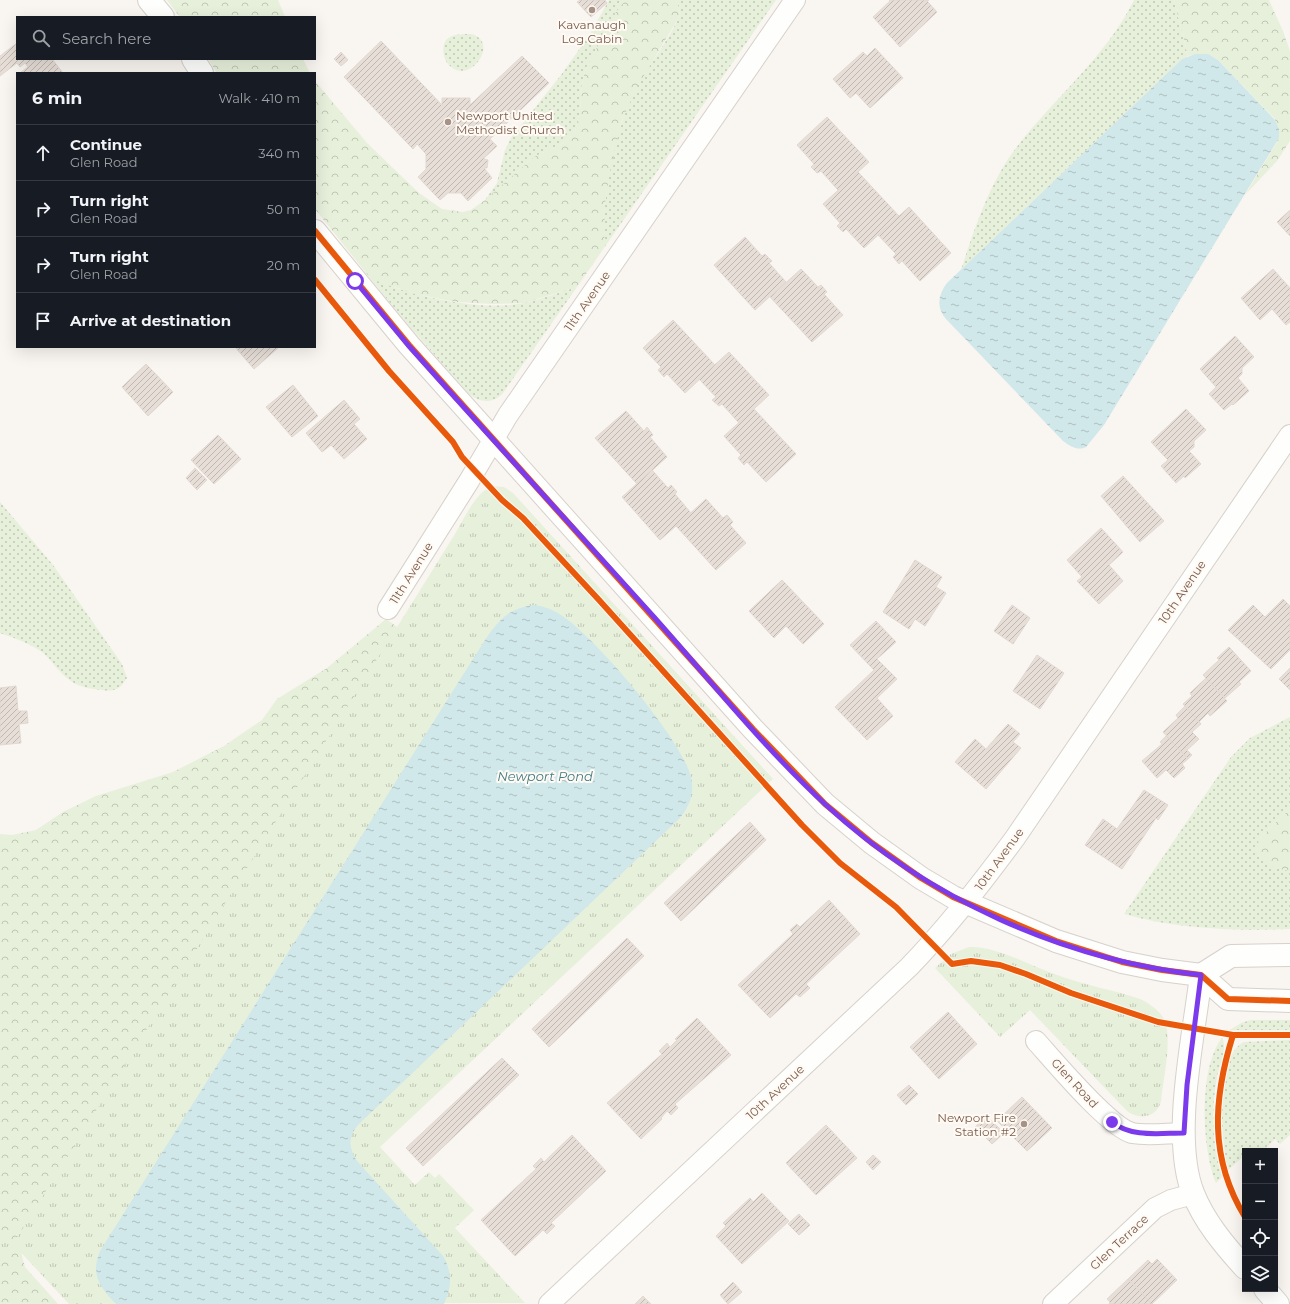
<!DOCTYPE html>
<meta charset="utf-8">
<style>
body{margin:0;font-family:Montserrat,sans-serif;background:#20242c;color:#f1f3f6}
.controls{position:absolute;right:12px;bottom:12px;display:grid;overflow:hidden;border-radius:0px;box-shadow:0 4px 16px #0002}
.controls button{width:36px;height:36px;display:grid;place-items:center;padding:0;border:0;border-bottom:1px solid #363941;background:#171b24;color:#f1f3f6;font:20px sans-serif}
.stop{position:absolute;width:12px;height:12px;margin:-9px;border:3px solid #7c3aed;border-radius:50%;background:#fff}
.stop.end{background:#7c3aed;border-color:#fff;box-shadow:0 1px 4px #0008}
.list{margin:0;padding:0;list-style:none}
h2{display:flex;justify-content:space-between;align-items:center;height:52px;margin:0;padding:0 16px;font-size:17px}
h2 small{font-size:13px;font-weight:400;color:#9ea1a6}
.list li{display:grid;grid-template-columns:26px 1fr auto;gap:12px;align-items:center;box-sizing:border-box;height:56px;padding:0 16px;border-top:1px solid #363941}
.list b{display:block;font-size:15px;white-space:nowrap}
.list p{margin:0;font-size:13px;white-space:nowrap;color:#9ea1a6}
.list em{font-size:13px;font-style:normal;color:#9ea1a6}
.icon{flex:none;width:22px;height:22px;fill:none;stroke:currentColor;stroke-width:2;stroke-linecap:round;stroke-linejoin:round}
.map{position:relative;flex:none;width:1290px;height:1304px;overflow:hidden}
.search{position:absolute;background:#171b24;box-shadow:0 4px 16px #0002;left:16px;top:16px;width:300px;height:44px;display:flex;align-items:center;gap:10px;box-sizing:border-box;padding:0 14px;border-radius:0px;color:#9ea1a6;font-size:15px}
.panel{position:absolute;background:#171b24;box-shadow:0 4px 16px #0002;left:16px;top:72px;width:300px;height:276px;border-radius:0px}
.map>svg:first-child{display:block}
.grass{fill:url(#grass-dots)}
.forest{fill:url(#forest-crowns)}
.park{fill:url(#park-tufts)}
.water{fill:url(#water-ripples)}
.building{fill:url(#building-hatch);stroke:#e2d8d2}
.lines{fill:none;stroke-linecap:round;stroke-linejoin:round}
.minor-casing{stroke:#d7d1cb;stroke-width:22}
.tertiary-casing{stroke:#d7d1cb;stroke-width:24}
.minor{stroke:#fefefd;stroke-width:20}
.tertiary{stroke:#fefefd;stroke-width:22}
.cycleway-casing{stroke:#fffaf3;stroke-width:8}
.cycleway{stroke:#e8590c;stroke-width:6}
.route{stroke:#7c3aed;stroke-width:5}
.poi-dot{fill:#a69286;stroke:#fffaf3;stroke-width:1.5}
.labels{text-anchor:middle;dominant-baseline:central;stroke-width:4;stroke-linejoin:round;paint-order:stroke}
.poi-label{font-size:12px;fill:#7a5c4d;stroke:#fffaf3}
.street-label{font-size:12px;fill:#7a5c4d;stroke:#fffaf3}
.water-label{font-size:13px;font-style:italic;fill:#437c86;stroke:#fffaf3}
</style>
<div class="map">
<svg width="1290" height="1304" viewBox="0 0 1290 1304">
<defs>
<pattern id="grass-dots" width="8" height="8" patternUnits="userSpaceOnUse"><rect width="8" height="8" fill="#e7f0db"/><path d="M2 2h.1M6 6h.1" fill="none" stroke="#c0c6b4" stroke-width="1.8" stroke-linecap="round"/></pattern>
<pattern id="forest-crowns" width="20" height="18" patternUnits="userSpaceOnUse"><rect width="20" height="18" fill="#e7f0db"/><path d="M2 6a3 3 0 1 1 6 0M12 15a3 3 0 1 1 6 0" fill="none" stroke="#c0c6b4"/></pattern>
<pattern id="park-tufts" width="24" height="20" patternUnits="userSpaceOnUse"><rect width="24" height="20" fill="#e7f0db"/><path d="M3 7l-1-3M5 7V3M7 7l1-3M15 17l-1-3M17 17v-4M19 17l1-3" fill="none" stroke="#c0c6b4"/></pattern>
<pattern id="water-ripples" width="26" height="14" patternUnits="userSpaceOnUse"><rect width="26" height="14" fill="#d0e8ea"/><path d="M2 4q2-2 4 0t4 0M15 11q2-2 4 0t4 0" fill="none" stroke="#aebfc0"/></pattern>
<pattern id="building-hatch" width="6" height="6" patternUnits="userSpaceOnUse"><rect width="6" height="6" fill="#e6ded7"/><path d="M-1 1l2-2M0 6l6-6M5 7l2-2" fill="none" stroke="#bfb7b1"/></pattern>
</defs>
<rect width="100%" height="100%" fill="#f9f5f0"/>
<g class="grass">
<path d="M609,0H626L586,68L582,83L580,110L575,132L563,143L534,157L485,200L497,183L505,150L511,138L561,75L590,34Z"/>
<path d="M676,0H776L604,248C603,194 611,136 637,87C649,64 667,43 678,19L680,11Z"/>
<path d="M1134,0H1174L1188,56L1182,59L961,270C975,227 989,184 1016,148C1054,98 1106,57 1134,0Z"/>
<path d="M471,34C501,41 470,88 448,64C443,58 440,42 450,37C455,34 465,34 471,34Z"/>
<path d="M369,277C410,296 479,312 524,303C542,299 560,292 577,287L503,393C493,404 480,403 469,394L410,327Z"/>
<path d="M0,502L53,565L122,664L127,678C120,689 115,692 102,690C79,688 70,683 55,666C51,661 47,656 42,652C29,643 14,638 0,633Z"/>
<path d="M1290,717V809L1260,838L1258,856L1267,864L1290,871V929C1237,931 1175,929 1124,914L1231,757L1250,738Z"/>
<path d="M1251,1020H1290V1030H1230L1241,1023Z"/>
<path d="M1222,1038C1228,1047 1219,1067 1217,1077C1211,1109 1212,1145 1222,1177L1216,1183C1202,1149 1198,1068 1222,1038Z"/>
<path d="M1290,1040V1135L1280,1144L1275,1139L1263,1151H1245V1155L1228,1170C1221,1143 1214,1056 1244,1042Z"/>
</g>
<g class="forest">
<path d="M167,0H278L285,17H180Z"/>
<path d="M626,0H676L680,11L678,19L637,87L621,123L609,176L605,205L604,248L577,287L524,303L493,304L456,302L415,294L371,279L315,209V81L367,143L419,193L442,209L463,212L471,210L485,200L534,157L563,143L575,132L580,110L582,83L586,68L616,12Z"/>
<path d="M1174,0H1269L1283,31L1290,51V141L1277,161L1245,195L1277,142L1275,119L1218,60C1210,54 1197,53 1188,56Z"/>
<path d="M208,59H303L310,73H217Z"/>
<path d="M386,619L400,629L21,1252L25,1267L58,1304H0V834L12,835L36,830L63,812L96,796L173,772L224,746L262,720L277,699L327,668Z"/>
<path d="M1290,809V871C1275,868 1259,865 1255,847L1260,838Z"/>
</g>
<g class="park">
<path d="M492,486L504,487L513,493L773,779L380,1147L415,1185L429,1172L435,1178L439,1174L474,1210L455,1228L525,1303L69,1304L13,1244L0,1266V1230L13,1244L455,534C464,519 475,493 492,486Z"/>
<path d="M969,947C997,946 1030,966 1057,975C1084,985 1113,990 1140,999C1150,1004 1159,1010 1164,1019C1173,1037 1163,1080 1161,1101C1157,1117 1141,1120 1128,1112L1030,1010L1000,1037L935,968L951,954Z"/>
</g>
<g class="water">
<path d="M1195,54H1208L1218,60L1275,120L1279,129V138L1104,425L1086,447C1078,451 1071,447 1063,441L946,319C936,307 938,295 947,283L1182,59Z"/>
<path d="M533,605C545,606 554,610 564,617C598,641 681,738 691,777C695,793 689,808 679,819L359,1124C348,1136 348,1147 357,1161L444,1257C452,1274 452,1287 444,1304H116C100,1287 90,1275 100,1251L485,640C499,620 508,609 533,605Z"/>
</g>
<g class="building">
<path d="M580,0H605L607,3L591,17L577,2Z"/>
<path d="M889,0H929L927,1L937,12L900,47L873,17L890,1Z"/>
<path d="M381,41L442,105V98H470V105L522,56L549,83L490,139L497,146L484,158V159L488,160L487,168H484L492,178L468,201L461,193H448L440,200L418,177L426,169V154L417,144L413,149L344,77Z"/>
<path d="M17,43V59H52L63,73H20L28,67L25,63L20,67L17,63L0,76V56Z"/>
<path d="M875,48L903,78L870,108L856,93L850,98L833,79L863,52L867,56Z"/>
<path d="M341,52L348,60L341,66L334,59Z"/>
<path d="M827,117L869,162L838,190L821,171L817,173L811,167L814,164L797,145Z"/>
<path d="M858,172L899,216L864,248L846,229L843,232L837,226L840,223L823,204Z"/>
<path d="M909,207L951,253L920,281L902,261L899,264L893,257L896,254L878,235Z"/>
<path d="M1290,210V236L1277,222Z"/>
<path d="M745,237L762,256L765,254L772,261L769,263L786,282L755,310L714,265Z"/>
<path d="M801,269L818,287L821,285L827,292L824,294L843,315L812,342L770,297Z"/>
<path d="M1273,269L1290,288V322L1286,325L1272,309L1260,320L1241,298Z"/>
<path d="M673,320L715,365L685,393L667,374L664,377L658,370L661,367L643,348Z"/>
<path d="M1235,336L1254,357L1242,368V374L1238,378L1249,391L1233,405L1232,404L1224,410L1209,394L1216,387L1200,369Z"/>
<path d="M235,347H277L278,348L254,369Z"/>
<path d="M729,352L769,395L739,423L722,404L719,406L712,400L716,397L699,379Z"/>
<path d="M146,364L173,392L148,416L122,387Z"/>
<path d="M293,385L318,416L292,437L266,407Z"/>
<path d="M344,400L360,419L354,424L367,439L344,459L331,445L322,452L306,433Z"/>
<path d="M754,409L796,454L766,482L747,462L744,465L738,458L741,455L724,436Z"/>
<path d="M1186,409L1206,430L1194,441V447L1189,451L1201,464L1185,478L1184,476L1176,483L1161,466L1168,460L1151,442Z"/>
<path d="M626,411L644,431L647,427L653,435L650,437L667,457L637,484L595,438Z"/>
<path d="M218,435L241,459L214,484L191,460Z"/>
<path d="M195,468L207,480L197,490L186,478Z"/>
<path d="M652,470L668,488L671,485L677,492L675,494L691,513L660,540L622,497Z"/>
<path d="M1123,476L1164,521L1140,542L1101,496Z"/>
<path d="M706,499L723,518L727,515L733,522L730,525L746,543L716,570L676,526Z"/>
<path d="M1101,528L1123,552L1109,565L1123,581L1099,604L1077,581L1082,577L1067,560Z"/>
<path d="M915,560L942,577L936,587L946,593L925,626L915,619L909,629L883,612Z"/>
<path d="M782,580L824,624L803,644L786,626L774,638L749,611Z"/>
<path d="M1283,599L1290,606V650L1271,669L1228,630L1253,605L1265,617Z"/>
<path d="M1012,605L1030,618L1013,644L994,631Z"/>
<path d="M876,621L896,642L877,659L897,679L877,698L893,716L867,740L835,707L874,670L850,645Z"/>
<path d="M1229,647L1251,671L1239,682L1241,684L1225,698L1203,675L1219,660L1217,658Z"/>
<path d="M1037,655L1064,673L1040,709L1013,691Z"/>
<path d="M1290,668V690L1279,679Z"/>
<path d="M1206,678L1227,701L1210,716L1208,713L1199,722L1183,704L1192,696L1190,693Z"/>
<path d="M16,686L18,711H27L28,723L19,724L21,743L0,745V688Z"/>
<path d="M1185,706L1201,724L1192,732L1199,739L1187,750L1192,755L1188,759L1163,732L1178,718L1176,715Z"/>
<path d="M1008,724L1020,734L1013,742L1021,748L986,789L955,762L975,739L986,749Z"/>
<path d="M1166,736L1188,759L1182,764L1185,768L1174,778L1166,770L1157,778L1142,761L1162,744L1160,742Z"/>
<path d="M1144,790L1168,805L1158,820L1156,818L1122,869L1085,845L1103,819L1117,829Z"/>
<path d="M750,822L766,840L681,921L664,903Z"/>
<path d="M829,900L860,934L806,984L810,988L800,997L796,994L770,1018L738,985L793,934L790,930L797,924L800,927Z"/>
<path d="M627,938L644,956L549,1047L532,1029Z"/>
<path d="M948,1012L977,1044L939,1079L910,1047Z"/>
<path d="M697,1018L731,1055L675,1104L678,1108L671,1115L667,1111L661,1118L662,1119L641,1139L607,1103L662,1054L659,1051L667,1043L670,1047L677,1040L675,1039Z"/>
<path d="M502,1058L519,1075L423,1166L406,1148Z"/>
<path d="M909,1085L918,1094L906,1105L897,1095Z"/>
<path d="M1022,1097L1052,1128L1027,1151L997,1121Z"/>
<path d="M987,1116L1004,1133L992,1144L975,1127Z"/>
<path d="M826,1125L857,1158L816,1195L786,1163Z"/>
<path d="M572,1135L606,1171L551,1223L555,1226L547,1234L543,1230L515,1256L481,1220L536,1169L533,1166L541,1158L544,1162Z"/>
<path d="M873,1155L881,1162L873,1170L866,1162Z"/>
<path d="M762,1193L789,1221L742,1264L716,1236L726,1226L723,1223L750,1198L753,1202Z"/>
<path d="M799,1214L810,1225L799,1235L788,1224Z"/>
<path d="M1157,1259L1177,1280L1152,1304L1128,1279L1148,1260L1152,1264Z"/>
<path d="M1128,1279L1152,1304H1109L1110,1302L1107,1299Z"/>
<path d="M733,1282L742,1292L728,1304L720,1295Z"/>
<path d="M643,1296L651,1304H635Z"/>
</g>
<g class="lines">
<defs>
<g id="minor">
<path d="M388,609L469,481L508,415L795,0"/>
<path d="M1036,1041C1054,1061 1109,1127 1132,1133C1148,1136 1168,1133 1184,1133"/>
<path d="M549,1304L909,967C948,927 982,883 1015,838L1290,435"/>
<path d="M1053,1304L1155,1208L1171,1200L1193,1194"/>
</g>
<g id="tertiary">
<path d="M149,0L163,17"/>
<path d="M193,59L202,73"/>
<path d="M315,231L409,345L753,729L825,804L872,843L921,878L953,897L1056,941L1122,962L1162,970L1201,975L1228,999L1290,1001"/>
<path d="M1245,1268C1224,1245 1204,1221 1193,1193C1171,1136 1194,1036 1201,975L1231,956L1290,955"/>
<path d="M1265,1289L1278,1304"/>
</g>
</defs>
<use href="#minor" class="minor-casing"/>
<use href="#tertiary" class="tertiary-casing"/>
<use href="#minor" class="minor"/>
<use href="#tertiary" class="tertiary"/>
<defs>
<g id="cycleway">
<path d="M315,231L409,345L753,729L825,804L872,843L921,878L953,897L1056,941L1122,962L1162,970L1201,975L1228,999L1290,1001"/>
<path d="M315,280L389,371L453,442L462,457L502,500L523,518L599,600L802,825L840,863L896,907L952,964L971,961L1000,965L1026,974L1071,993L1158,1022L1233,1035H1290"/>
<path d="M1233,1035C1213,1099 1209,1158 1245,1217"/>
</g>
</defs>
<use href="#cycleway" class="cycleway-casing"/>
<use href="#cycleway" class="cycleway"/>
</g>
<g class="lines">
<path class="route" d="M355,281L408,345C489,436 572,526 654,617C710,680 764,748 826,805C928,899 1064,960 1201,975L1187,1085L1184,1133C1160,1133 1132,1138 1112,1122"/>
</g>
<g class="poi-dot">
<circle cx="592" cy="10" r="4"/>
<circle cx="448" cy="122" r="4"/>
<circle cx="1024" cy="1124" r="4"/>
</g>
<g class="labels">
<g class="poi-label">
<text x="592" y="24">Kavanaugh<tspan x="592" dy="14">Log Cabin</tspan></text>
<text x="456" y="115" text-anchor="start">Newport United<tspan x="456" dy="14">Methodist Church</tspan></text>
<text x="1016" y="1117" text-anchor="end">Newport Fire<tspan x="1016" dy="14">Station #2</tspan></text>
</g>
<g class="street-label">
<text transform="translate(587 301) rotate(-55)">11th Avenue</text>
<text transform="translate(411 573) rotate(-58)">11th Avenue</text>
<text transform="translate(1182 592) rotate(-56)">10th Avenue</text>
<text transform="translate(999 859) rotate(-54)">10th Avenue</text>
<text transform="translate(1075 1083) rotate(47)">Glen Road</text>
<text transform="translate(775 1092) rotate(-43)">10th Avenue</text>
<text transform="translate(1119 1242) rotate(-43)">Glen Terrace</text>
</g>
<g class="water-label">
<text x="545" y="776">Newport Pond</text>
</g>
</g>
</svg>
<div class="controls">
<button>+</button>
<button>−</button>
<button><svg class="icon" aria-label="locate" viewBox="0 0 24 24"><circle cx="12" cy="12" r="6"/><path d="M12 2v4M12 18v4M2 12h4M18 12h4"/></svg></button>
<button><svg class="icon" aria-label="layers" viewBox="0 0 24 24"><path d="M12 4l9 5-9 5-9-5zM3 14l9 5 9-5"/></svg></button>
</div>
<div class="stop" style="left:355px;top:281px"></div>
<div class="stop end" style="left:1112px;top:1122px"></div>
<div class="search"><svg class="icon" aria-label="search" viewBox="0 0 24 24"><circle cx="10" cy="10" r="6"/><path d="M15 15l6 6"/></svg>Search here</div>
<section class="panel">
<h2>6 min<small>Walk · 410 m</small></h2>
<ul class="list">
<li><svg class="icon" aria-label="ahead" viewBox="0 0 24 24"><path d="M12 20V5M6 11l6-6 6 6"/></svg><div><b>Continue</b><p>Glen Road</p></div><em>340 m</em></li>
<li><svg class="icon" aria-label="right" viewBox="0 0 24 24"><path d="M7 20v-9h11M14 6l5 5-5 5"/></svg><div><b>Turn right</b><p>Glen Road</p></div><em>50 m</em></li>
<li><svg class="icon" aria-label="right" viewBox="0 0 24 24"><path d="M7 20v-9h11M14 6l5 5-5 5"/></svg><div><b>Turn right</b><p>Glen Road</p></div><em>20 m</em></li>
<li><svg class="icon" aria-label="arrive" viewBox="0 0 24 24"><path d="M6 21V4h12l-3 4 3 4H6"/></svg><div><b>Arrive at destination</b></div></li>
</ul>
</section>
</div>
